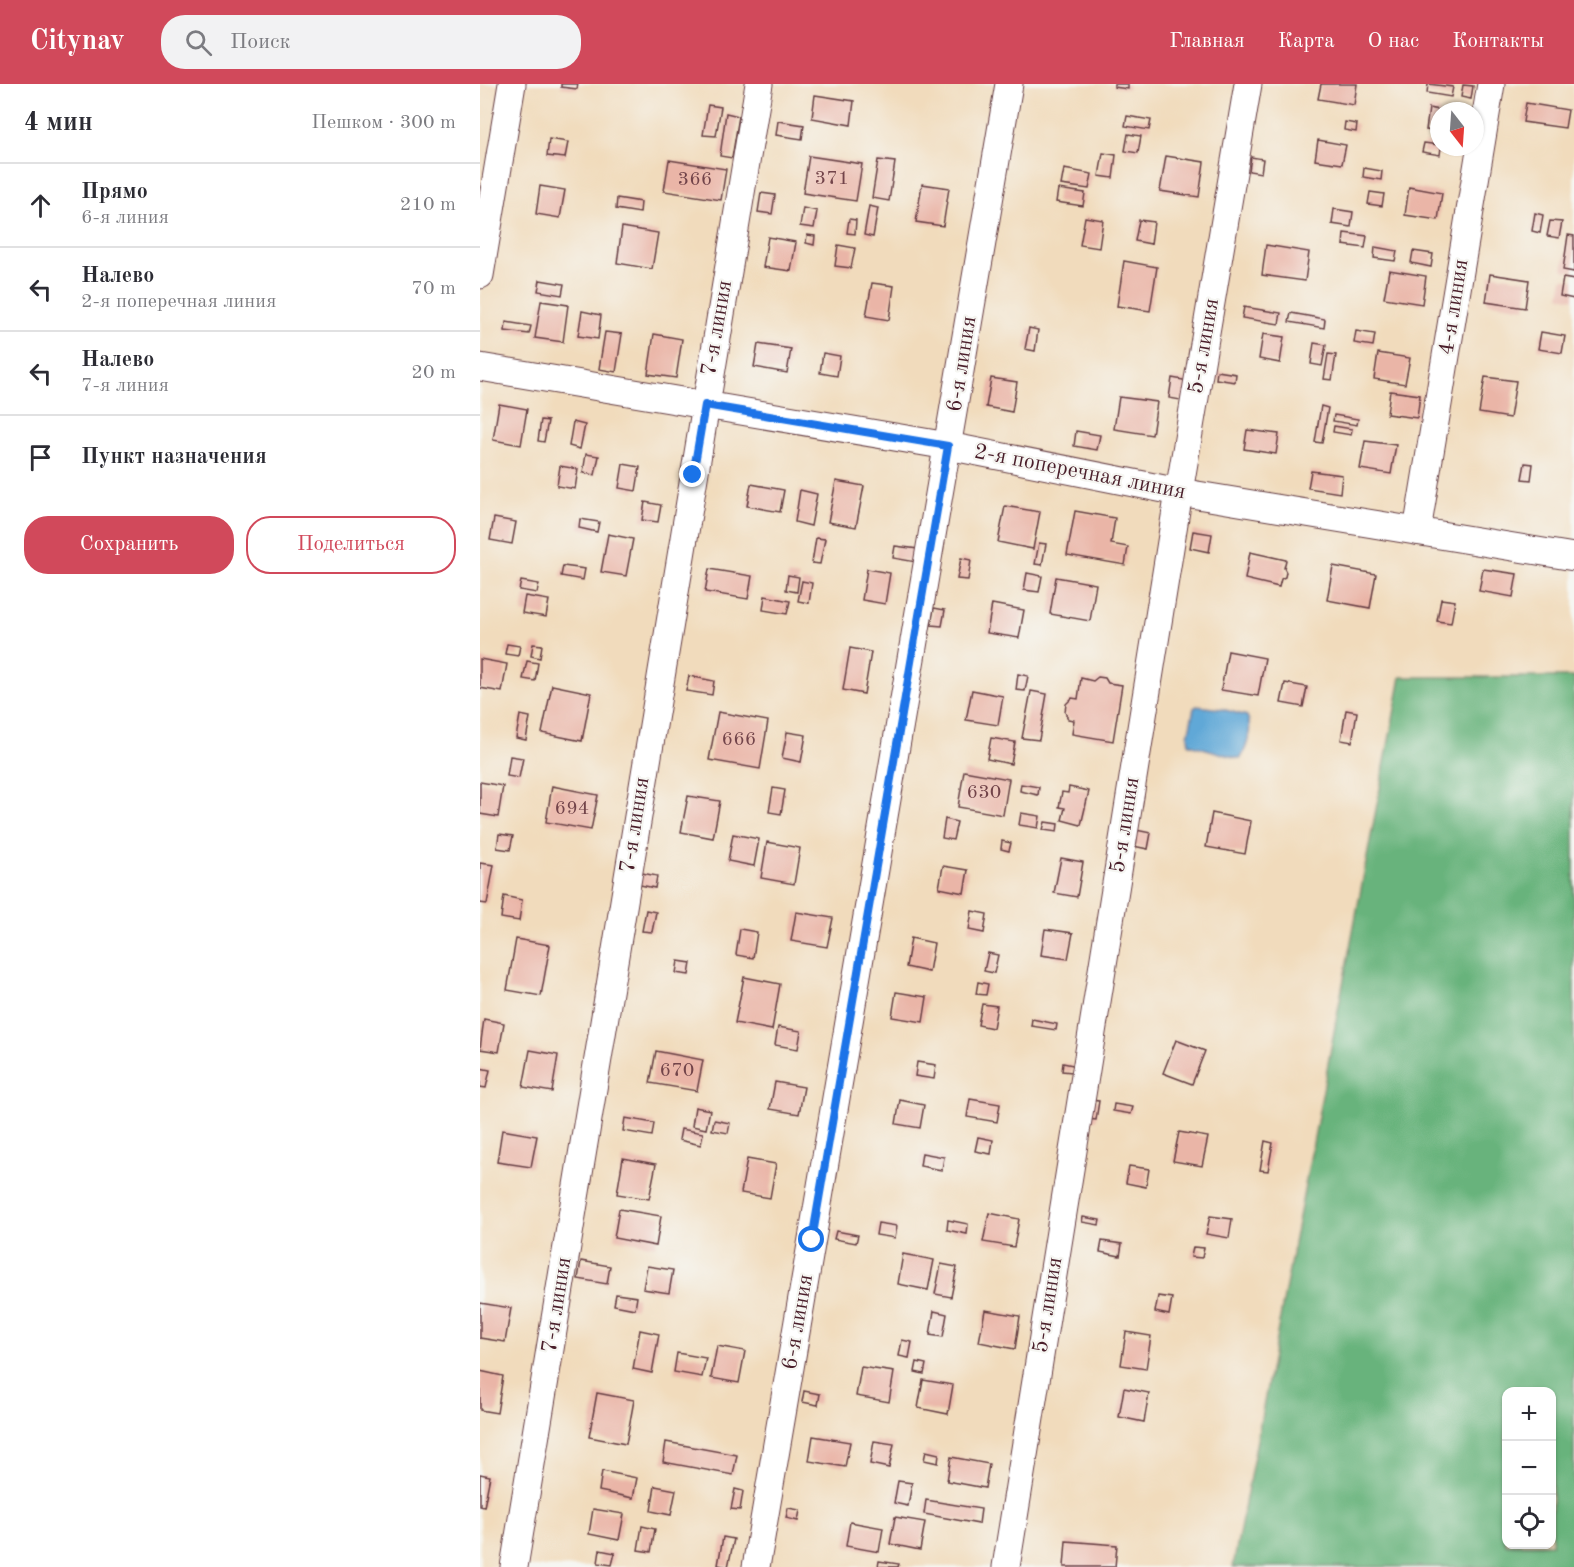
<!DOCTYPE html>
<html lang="ru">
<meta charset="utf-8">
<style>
body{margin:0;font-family:"Old Standard TT",serif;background:#f2f2f3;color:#2b2b33}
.controls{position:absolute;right:18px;bottom:18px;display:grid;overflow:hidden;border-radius:12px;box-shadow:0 2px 4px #0004}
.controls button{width:54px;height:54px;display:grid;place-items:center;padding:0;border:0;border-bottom:2px solid #e1e1e2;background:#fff;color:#2b2b33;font:30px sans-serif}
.compass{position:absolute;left:950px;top:18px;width:54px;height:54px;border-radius:50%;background:#fff;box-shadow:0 2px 4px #0004;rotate:163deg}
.stop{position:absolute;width:18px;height:18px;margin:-14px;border:4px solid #1a73e8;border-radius:50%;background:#fff}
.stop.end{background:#1a73e8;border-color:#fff;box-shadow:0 2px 6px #0008}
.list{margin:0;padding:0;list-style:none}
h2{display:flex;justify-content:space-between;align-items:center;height:78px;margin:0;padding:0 24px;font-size:26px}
h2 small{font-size:20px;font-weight:400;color:#7c7c81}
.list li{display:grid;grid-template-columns:39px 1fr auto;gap:18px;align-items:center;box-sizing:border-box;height:84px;padding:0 24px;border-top:2px solid #e1e1e2}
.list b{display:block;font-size:22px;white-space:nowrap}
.list p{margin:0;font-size:20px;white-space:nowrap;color:#7c7c81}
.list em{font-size:20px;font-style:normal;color:#7c7c81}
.actions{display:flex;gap:12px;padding:18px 24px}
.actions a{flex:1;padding:14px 0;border:2px solid #d1495b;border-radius:24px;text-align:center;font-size:21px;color:#d1495b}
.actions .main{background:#d1495b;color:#fff}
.icon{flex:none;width:33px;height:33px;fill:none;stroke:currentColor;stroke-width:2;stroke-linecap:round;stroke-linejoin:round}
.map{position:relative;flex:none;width:1094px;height:1483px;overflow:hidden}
header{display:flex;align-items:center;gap:36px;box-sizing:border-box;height:84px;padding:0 30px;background:#d1495b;color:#fff}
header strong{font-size:28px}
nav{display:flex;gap:33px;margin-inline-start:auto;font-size:21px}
.search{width:420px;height:54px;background:#f2f2f3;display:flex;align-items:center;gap:15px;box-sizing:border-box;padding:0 21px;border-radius:24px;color:#7c7c81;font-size:22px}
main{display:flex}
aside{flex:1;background:#fff}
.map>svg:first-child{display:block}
.forest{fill:#67b37c;stroke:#586954;stroke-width:1.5;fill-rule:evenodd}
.water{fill:#61a8d7;stroke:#566481;stroke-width:1.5}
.building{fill:#eab5a7}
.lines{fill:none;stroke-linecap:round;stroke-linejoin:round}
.street-casing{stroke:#633b41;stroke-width:29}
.street{stroke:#fff;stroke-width:27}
.route{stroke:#1a73e8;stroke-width:8}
.labels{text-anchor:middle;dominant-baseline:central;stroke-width:4.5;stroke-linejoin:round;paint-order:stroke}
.number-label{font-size:20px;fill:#72444a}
.street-label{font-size:22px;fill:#4a1f2b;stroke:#f6f6f2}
</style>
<header>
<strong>Citynav</strong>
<div class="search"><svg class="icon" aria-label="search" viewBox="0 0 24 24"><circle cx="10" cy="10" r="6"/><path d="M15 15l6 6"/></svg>Поиск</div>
<nav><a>Главная</a><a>Карта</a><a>О нас</a><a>Контакты</a></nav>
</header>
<main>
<aside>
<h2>4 мин<small>Пешком · 300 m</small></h2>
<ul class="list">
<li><svg class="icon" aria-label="ahead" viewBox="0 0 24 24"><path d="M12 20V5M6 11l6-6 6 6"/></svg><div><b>Прямо</b><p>6-я линия</p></div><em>210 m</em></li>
<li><svg class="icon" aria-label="left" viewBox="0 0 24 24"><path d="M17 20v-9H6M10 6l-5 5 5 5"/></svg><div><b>Налево</b><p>2-я поперечная линия</p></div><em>70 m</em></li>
<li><svg class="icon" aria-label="left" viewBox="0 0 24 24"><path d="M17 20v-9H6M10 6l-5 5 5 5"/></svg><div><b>Налево</b><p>7-я линия</p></div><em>20 m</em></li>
<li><svg class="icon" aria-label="arrive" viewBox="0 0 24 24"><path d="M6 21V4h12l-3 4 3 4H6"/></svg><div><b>Пункт назначения</b></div></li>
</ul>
<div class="actions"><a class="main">Сохранить</a><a>Поделиться</a></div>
</aside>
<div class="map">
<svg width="1094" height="1483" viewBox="0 0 1094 1483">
<rect width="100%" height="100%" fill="#f6f6f2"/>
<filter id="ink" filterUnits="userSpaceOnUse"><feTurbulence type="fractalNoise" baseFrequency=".0167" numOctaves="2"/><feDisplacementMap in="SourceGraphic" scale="12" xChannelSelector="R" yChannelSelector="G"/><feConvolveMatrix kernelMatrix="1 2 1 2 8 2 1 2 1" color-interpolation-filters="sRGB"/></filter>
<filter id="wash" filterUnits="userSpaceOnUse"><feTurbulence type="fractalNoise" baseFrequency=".008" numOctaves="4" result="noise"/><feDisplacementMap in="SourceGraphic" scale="24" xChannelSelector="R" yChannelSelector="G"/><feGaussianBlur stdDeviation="1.35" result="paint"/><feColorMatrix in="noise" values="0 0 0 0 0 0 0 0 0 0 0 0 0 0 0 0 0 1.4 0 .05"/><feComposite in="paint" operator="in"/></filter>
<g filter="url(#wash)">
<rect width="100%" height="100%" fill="#f1dbbc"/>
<path class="forest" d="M921,593H1094V1483H753ZM1026,1308H1072V1460H1026Z"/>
<path class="water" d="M717,622L742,625L767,632C773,643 767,663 761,674H757L709,660L708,652L714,624Z"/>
<g id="blocks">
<g class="building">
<path d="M81,0H98L97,5L81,3Z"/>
<path d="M634,0H648V5L634,3Z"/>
<path d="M841,0H877L874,21L838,15Z"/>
<path d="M948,0L973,3L971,13L947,9Z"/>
<path d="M983,1L993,2L991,15L981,13Z"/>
<path d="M335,11L374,17L371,41L332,34Z"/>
<path d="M1046,19L1088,26L1085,44L1043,38Z"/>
<path d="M228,21L241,23L236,52L223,51Z"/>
<path d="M949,24L959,26V48L946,46Z"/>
<path d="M246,29L259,32L252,74L240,72Z"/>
<path d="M647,32L671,36L669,46L645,42Z"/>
<path d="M298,37L324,41L322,55L296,51Z"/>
<path d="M865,38L877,40L876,48L864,46Z"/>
<path d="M648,50L661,52L658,69L645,67Z"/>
<path d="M69,55L88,58L85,74L67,72Z"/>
<path d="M838,56L866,61L862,80L835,76Z"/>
<path d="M944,59L959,61L961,63L960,71L942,68Z"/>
<path d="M623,69L636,71L633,94L619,92Z"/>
<path d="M329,72L382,80L376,117L323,109Z"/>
<path d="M686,72L724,78L719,113L680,107Z"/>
<path d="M771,73L783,75L781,89L769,87Z"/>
<path d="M189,76L246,85L241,116L184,107Z"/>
<path d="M398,76L415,78L409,117L392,114Z"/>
<path d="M884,84L902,87L901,96L883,93Z"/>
<path d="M584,85L612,90L609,105L581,101Z"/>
<path d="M442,100L469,104L463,142L436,138Z"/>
<path d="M60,102L85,106L80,134L56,130Z"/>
<path d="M929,103L962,109L958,136L925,131Z"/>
<path d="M578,105L605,109L603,122L576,118Z"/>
<path d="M890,108L904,110L902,122L888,120Z"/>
<path d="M281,109L295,111L292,130L278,128Z"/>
<path d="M137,114L161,118L160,129L136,125Z"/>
<path d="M389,122L398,124L393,153L384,151Z"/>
<path d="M323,124L337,127L334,144L320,142Z"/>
<path d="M854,125L873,128L871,143L852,140Z"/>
<path d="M1055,129L1063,131L1060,149L1052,147Z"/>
<path d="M605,133L623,136L619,164L600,161Z"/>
<path d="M369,135L376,136L375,150L367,149Z"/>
<path d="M659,136L674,138L671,160L655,157Z"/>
<path d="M1070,137L1082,138L1079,154L1067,152Z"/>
<path d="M142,143L178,149L172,185L137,179Z"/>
<path d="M864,149L887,152L885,164L863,161Z"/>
<path d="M327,151L335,152L334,161L326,159Z"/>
<path d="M1088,151L1094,152V188L1083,186Z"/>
<path d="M288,153L316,158L311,187L283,183Z"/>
<path d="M358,161L375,164L371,184L355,182Z"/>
<path d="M786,161L829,168L825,197L782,191Z"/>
<path d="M895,163L917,167L915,177L894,174Z"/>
<path d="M933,167L953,170L951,183L931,179Z"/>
<path d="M644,177L677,183L670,227L637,222Z"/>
<path d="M909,186L946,192L942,220L904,214Z"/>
<path d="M1010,190L1049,196L1045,224L1006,218Z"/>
<path d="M1083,194L1094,196V215L1080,212Z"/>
<path d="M60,196L84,200L82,211L58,207Z"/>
<path d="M392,199L414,202L409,236L386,232Z"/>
<path d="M61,217L88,221L83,258L55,254Z"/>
<path d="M764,223L801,229L799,240L762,234Z"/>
<path d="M102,227L121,231L118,255L98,252Z"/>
<path d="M811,229L845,235L844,244L809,238Z"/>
<path d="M26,238L51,242L49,250L25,247Z"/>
<path d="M549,244L558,246L555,267L545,265Z"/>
<path d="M876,247L895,250L893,262L874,259Z"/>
<path d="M125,248L142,250L136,288L119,285Z"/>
<path d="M1061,248L1085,252L1082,269L1058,265Z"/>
<path d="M174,250L202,255L196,294L168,290Z"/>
<path d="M783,250L804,253L800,279L779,275Z"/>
<path d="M834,259L846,261L842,282L831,280Z"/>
<path d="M278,260L311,265L307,289L274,283Z"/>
<path d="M343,269L360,272L357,292L340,289Z"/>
<path d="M898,269L930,274L925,300L894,295Z"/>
<path d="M848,270L856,271L852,296L844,295Z"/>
<path d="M737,287L756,290L755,298L736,295Z"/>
<path d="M1005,293L1036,297L1030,334L999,329Z"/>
<path d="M511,294L537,298L532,328L506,323Z"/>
<path d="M692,294L709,297L706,317L689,314Z"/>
<path d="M910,307L940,311L937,334L907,330Z"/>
<path d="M639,313L677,318L672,351L634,345Z"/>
<path d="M19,320L47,325L41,361L13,356Z"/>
<path d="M841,322L848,324L842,359L835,358Z"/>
<path d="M854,331L878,335L877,341L853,337Z"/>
<path d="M61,336L68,337L64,358L58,357Z"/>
<path d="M93,338L105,341L100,365L89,362Z"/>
<path d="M854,342L872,345L871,351L853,348Z"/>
<path d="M767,346L799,350L796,370L764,365Z"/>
<path d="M596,347L620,351L617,366L594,362Z"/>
<path d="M885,357L916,361L911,390L880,385Z"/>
<path d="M106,370L119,372L115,391L103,389Z"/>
<path d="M1045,379L1053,380L1051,396L1042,395Z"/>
<path d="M143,380L160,383L156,407L139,404Z"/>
<path d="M80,382L98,385L95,405L77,402Z"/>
<path d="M831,387L862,391L860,409L828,404Z"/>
<path d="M356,397L384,402L376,443L348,438Z"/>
<path d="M271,400L304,406L300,428L267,422Z"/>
<path d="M320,406L337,410L331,442L315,438Z"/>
<path d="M165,418L181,421L178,438L162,436Z"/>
<path d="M525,422L560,428L553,465L518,458Z"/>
<path d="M595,427L635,434L631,460L648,463L645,481L587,471Z"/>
<path d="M14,434L36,438L32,460L10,456Z"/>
<path d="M100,435L119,438L117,448L99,444Z"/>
<path d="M713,447L732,450L729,468L710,464Z"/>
<path d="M128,450L153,455L146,492L121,488Z"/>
<path d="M336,454L345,455L340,480L332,479Z"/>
<path d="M559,459L566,460L562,481L555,480Z"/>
<path d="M415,462L438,465L436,478L413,474Z"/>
<path d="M770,468L806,476L804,484L806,488L805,493L801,495L799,503L765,495Z"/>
<path d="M481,474L491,476L488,496L477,495Z"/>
<path d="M83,482L105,485L103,496L81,492Z"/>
<path d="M853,482L896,490L890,524L847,516Z"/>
<path d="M229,485L272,492L268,515L225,508Z"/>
<path d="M387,485L410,489L405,520L382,516Z"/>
<path d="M1003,485L1037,490L1033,513L999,507Z"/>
<path d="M547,489L562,492L559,508L544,506Z"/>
<path d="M308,491L319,493L317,508L306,506Z"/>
<path d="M576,493L616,500L610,537L570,530Z"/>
<path d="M41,497L59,500L57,509L39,506Z"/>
<path d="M322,497L332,499L329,519L318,517Z"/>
<path d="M45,512L69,516L66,533L42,529Z"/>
<path d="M285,512L310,517L307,530L283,526Z"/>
<path d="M961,515L975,517L971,539L957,537Z"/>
<path d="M512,520L544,526L539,554L507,549Z"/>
<path d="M454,524L465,526L462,542L451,541Z"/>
<path d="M27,560L40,562L38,572L25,570Z"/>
<path d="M53,560L62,561L60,574L51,572Z"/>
<path d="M370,564L391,568L384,610L363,606Z"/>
<path d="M748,567L785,574L778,612L741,606Z"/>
<path d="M0,575L27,580L22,608L0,604Z"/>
<path d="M47,577L58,579L55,597L43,595Z"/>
<path d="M538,590L548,592L545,607L536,606Z"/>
<path d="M209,592L234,597L232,611L206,607Z"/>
<path d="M618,593L625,594L628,599L642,601L633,657L592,650L594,636L588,635L585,628L586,620L592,614L598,615L601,594L613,597Z"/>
<path d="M805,599L827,603L823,623L801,619Z"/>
<path d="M72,601L111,609L102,657L62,649Z"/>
<path d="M492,606L523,612L518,641L486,636Z"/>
<path d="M551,607L567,610L559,656L542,654Z"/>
<path d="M866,626L877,628L872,658L861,656Z"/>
<path d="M238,628L288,637L280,685L229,676Z"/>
<path d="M40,631L50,633L46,656L36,654Z"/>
<path d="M307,648L326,651L321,678L302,674Z"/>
<path d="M511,654L535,658L531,680L507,675Z"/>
<path d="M30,672L43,674L39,694L27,692Z"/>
<path d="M484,687L529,695L523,731L478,723Z"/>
<path d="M0,698L23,702L18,733L0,730Z"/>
<path d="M541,700L559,703L558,711L540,707Z"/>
<path d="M72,702L118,711L111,746L66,738Z"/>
<path d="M589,703L609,707L601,741L582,736L585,724L579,723L582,708L588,709Z"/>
<path d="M293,704L305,706L301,730L289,728Z"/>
<path d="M208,712L240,717L233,754L201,748Z"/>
<path d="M541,729L560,732L558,744L539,741Z"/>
<path d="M732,729L771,737L765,770L726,763Z"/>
<path d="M465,735L477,738L473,756L462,754Z"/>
<path d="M565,738L578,740L577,748L563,746Z"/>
<path d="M656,746L671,749L668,765L653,762Z"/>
<path d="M19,750L33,752L30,766L17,764Z"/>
<path d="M253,750L279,755L274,782L248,777Z"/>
<path d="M522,757L531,759L529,767L521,765Z"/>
<path d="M287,758L320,764L314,800L281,794Z"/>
<path d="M581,774L603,778L597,813L574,809Z"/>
<path d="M0,779L14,781L7,820L0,819Z"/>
<path d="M463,782L488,786L484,809L459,804Z"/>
<path d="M162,789L177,792L175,804L160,801Z"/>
<path d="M24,812L42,816L39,837L21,834Z"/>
<path d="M166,826L176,828L172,848L162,847Z"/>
<path d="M492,827L507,830L504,849L489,846Z"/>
<path d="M316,828L353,834L347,863L311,857Z"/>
<path d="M260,845L277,848L273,874L256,871Z"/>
<path d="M565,845L593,849L588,875L561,871Z"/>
<path d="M431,854L454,859L449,888L426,883Z"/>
<path d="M36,855L70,861L61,912L27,906Z"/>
<path d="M508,869L518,871L514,889L504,887Z"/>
<path d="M198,877L211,879L209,891L196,889Z"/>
<path d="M264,893L300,900L292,946L255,939Z"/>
<path d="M498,898L508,900L506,911L496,910Z"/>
<path d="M416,908L447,913L443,938L412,933Z"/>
<path d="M502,920L517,922L513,944L498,941Z"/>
<path d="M4,935L24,939L19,968L0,965Z"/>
<path d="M552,935L577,940L576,946L551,942Z"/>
<path d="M298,943L321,947L318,965L295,961Z"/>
<path d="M696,956L725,967L712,1000L683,989Z"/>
<path d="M50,966L78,971L72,1008L43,1003Z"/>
<path d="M176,967L223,976L217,1007L170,999Z"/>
<path d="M437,978L456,981L454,995L435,992Z"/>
<path d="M583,979L593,981L592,988L582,987Z"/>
<path d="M0,984L10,986L6,1004L0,1003Z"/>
<path d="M295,998L324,1003L319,1030L290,1025Z"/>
<path d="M490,1015L520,1020L517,1038L487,1033Z"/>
<path d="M420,1016L444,1021L440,1044L416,1040Z"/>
<path d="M610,1016L619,1017L616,1036L607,1035Z"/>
<path d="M634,1020L653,1023L651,1030L633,1027Z"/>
<path d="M215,1023L230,1026L226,1045L212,1042Z"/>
<path d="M145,1034L174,1039L172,1052L143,1047Z"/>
<path d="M234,1036L250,1039L248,1049L232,1046Z"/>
<path d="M201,1045L223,1049L221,1061L199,1056Z"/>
<path d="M22,1046L57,1052L51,1083L17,1078Z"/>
<path d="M699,1048L728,1053L722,1082L693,1077Z"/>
<path d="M498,1053L513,1056L511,1070L495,1067Z"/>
<path d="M785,1057L793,1059L788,1087L780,1086Z"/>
<path d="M442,1069L464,1073L462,1086L440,1082Z"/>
<path d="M143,1074L176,1080L169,1115L137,1110Z"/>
<path d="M267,1075L296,1080L290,1114L261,1109Z"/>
<path d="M649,1082L669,1085L666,1103L646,1099Z"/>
<path d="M139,1125L181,1132L176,1162L134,1154Z"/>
<path d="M509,1129L539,1135L534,1163L503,1158Z"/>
<path d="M730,1132L752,1135L749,1154L726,1150Z"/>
<path d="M603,1133L620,1136L619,1141L602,1138Z"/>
<path d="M468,1136L488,1140L487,1150L467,1146Z"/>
<path d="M398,1139L417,1142L415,1154L396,1151Z"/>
<path d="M356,1147L378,1151L376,1159L354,1155Z"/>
<path d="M622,1157L642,1160L640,1172L620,1168Z"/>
<path d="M713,1163L724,1164L722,1174L711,1173Z"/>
<path d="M423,1170L454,1176L448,1206L418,1200Z"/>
<path d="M101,1177L130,1182L127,1200L98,1195Z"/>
<path d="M461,1180L477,1183L471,1213L455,1210Z"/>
<path d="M167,1182L193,1186L189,1209L163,1205Z"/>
<path d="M136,1210L157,1213L155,1225L134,1221Z"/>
<path d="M678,1212L692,1214L689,1231L675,1228Z"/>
<path d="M0,1219L31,1224L25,1258L0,1254Z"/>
<path d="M505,1226L540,1232L535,1265L499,1258Z"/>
<path d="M454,1227L467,1230L463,1253L450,1251Z"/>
<path d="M160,1246L179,1250L172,1289L153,1285Z"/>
<path d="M646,1248L671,1252L666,1285L641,1281Z"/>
<path d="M422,1256L432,1258L429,1274L419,1272Z"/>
<path d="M237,1262L265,1267L259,1299L231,1294Z"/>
<path d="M197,1269L226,1274L222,1293L194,1288Z"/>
<path d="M437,1278L446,1280L444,1290L435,1288Z"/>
<path d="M381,1283L414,1288L409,1318L376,1312Z"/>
<path d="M0,1287L23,1292L17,1329L0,1326Z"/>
<path d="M443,1296L473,1301L468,1330L438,1324Z"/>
<path d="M644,1304L669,1309L664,1338L639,1333Z"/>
<path d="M324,1307L340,1310L338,1321L322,1318Z"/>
<path d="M117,1309L154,1316L146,1360L109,1353Z"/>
<path d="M333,1352L370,1358L365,1383L329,1377Z"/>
<path d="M394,1357L414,1360L409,1384L390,1380Z"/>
<path d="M186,1358L257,1371L253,1391L183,1378Z"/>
<path d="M446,1367L459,1370L458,1379L444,1376Z"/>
<path d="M471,1373L509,1380L505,1404L467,1397Z"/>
<path d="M122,1387L157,1394L153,1414L119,1407Z"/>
<path d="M0,1390L10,1392L4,1423L0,1422Z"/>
<path d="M418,1397L432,1399L428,1422L414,1419Z"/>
<path d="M175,1402L196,1406L191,1431L171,1427Z"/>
<path d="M255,1405L263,1407L260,1426L251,1425Z"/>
<path d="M446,1416L501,1425L499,1440L444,1430Z"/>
<path d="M308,1424L320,1426L318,1437L306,1434Z"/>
<path d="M113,1425L144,1430L139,1456L109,1450Z"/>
<path d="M415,1433L445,1438L440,1466L410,1460Z"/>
<path d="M370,1438L403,1444L399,1468L366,1462Z"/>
<path d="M162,1442L175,1445L171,1468L158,1466Z"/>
<path d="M243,1453L254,1455L248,1483L238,1481Z"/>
<path d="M586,1457L637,1461L635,1483H584Z"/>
<path d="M120,1466L135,1469L132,1481L118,1479Z"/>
<path d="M399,1477L419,1480L418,1483H398Z"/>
</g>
</g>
</g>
<g filter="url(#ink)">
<use href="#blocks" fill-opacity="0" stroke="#633b41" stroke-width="1.5"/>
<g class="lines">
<defs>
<g id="street">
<path d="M0,191L32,0"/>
<path d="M0,283L468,362L699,408L1094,473"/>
<path d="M937,447L1011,0"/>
<path d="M34,1483L279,0"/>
<path d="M276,1483L529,0"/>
<path d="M526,1483L699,408L768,0"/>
</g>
</defs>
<use href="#street" class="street-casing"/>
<use href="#street" class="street"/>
</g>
</g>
<g class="lines" filter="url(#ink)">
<path class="route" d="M213,391L225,321L468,362L332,1156"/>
</g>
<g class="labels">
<g class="number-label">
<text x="352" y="95">371</text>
<text x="215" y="96">366</text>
<text x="259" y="656">666</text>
<text x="504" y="709">630</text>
<text x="92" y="725">694</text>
<text x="197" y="987">670</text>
</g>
<g class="street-label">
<text transform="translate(974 223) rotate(-81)">4-я линия</text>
<text transform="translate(237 244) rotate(-80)">7-я линия</text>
<text transform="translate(724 262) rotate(-80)">5-я линия</text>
<text transform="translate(482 280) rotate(-81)">6-я линия</text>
<text transform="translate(600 388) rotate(11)">2-я поперечная линия</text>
<text transform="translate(155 741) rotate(-81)">7-я линия</text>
<text transform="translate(645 741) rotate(-81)">5-я линия</text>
<text transform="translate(77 1221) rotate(-81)">7-я линия</text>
<text transform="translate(568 1221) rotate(-81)">5-я линия</text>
<text transform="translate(318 1238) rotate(-80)">6-я линия</text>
</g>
</g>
</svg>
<div class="controls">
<button>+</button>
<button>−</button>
<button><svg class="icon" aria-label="locate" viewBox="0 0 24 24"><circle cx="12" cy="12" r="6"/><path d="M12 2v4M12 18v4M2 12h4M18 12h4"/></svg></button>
</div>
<svg class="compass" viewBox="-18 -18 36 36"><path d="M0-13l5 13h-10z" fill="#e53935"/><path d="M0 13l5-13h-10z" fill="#7c7c81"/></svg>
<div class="stop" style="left:332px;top:1156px"></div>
<div class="stop end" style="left:213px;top:391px"></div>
</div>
</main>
